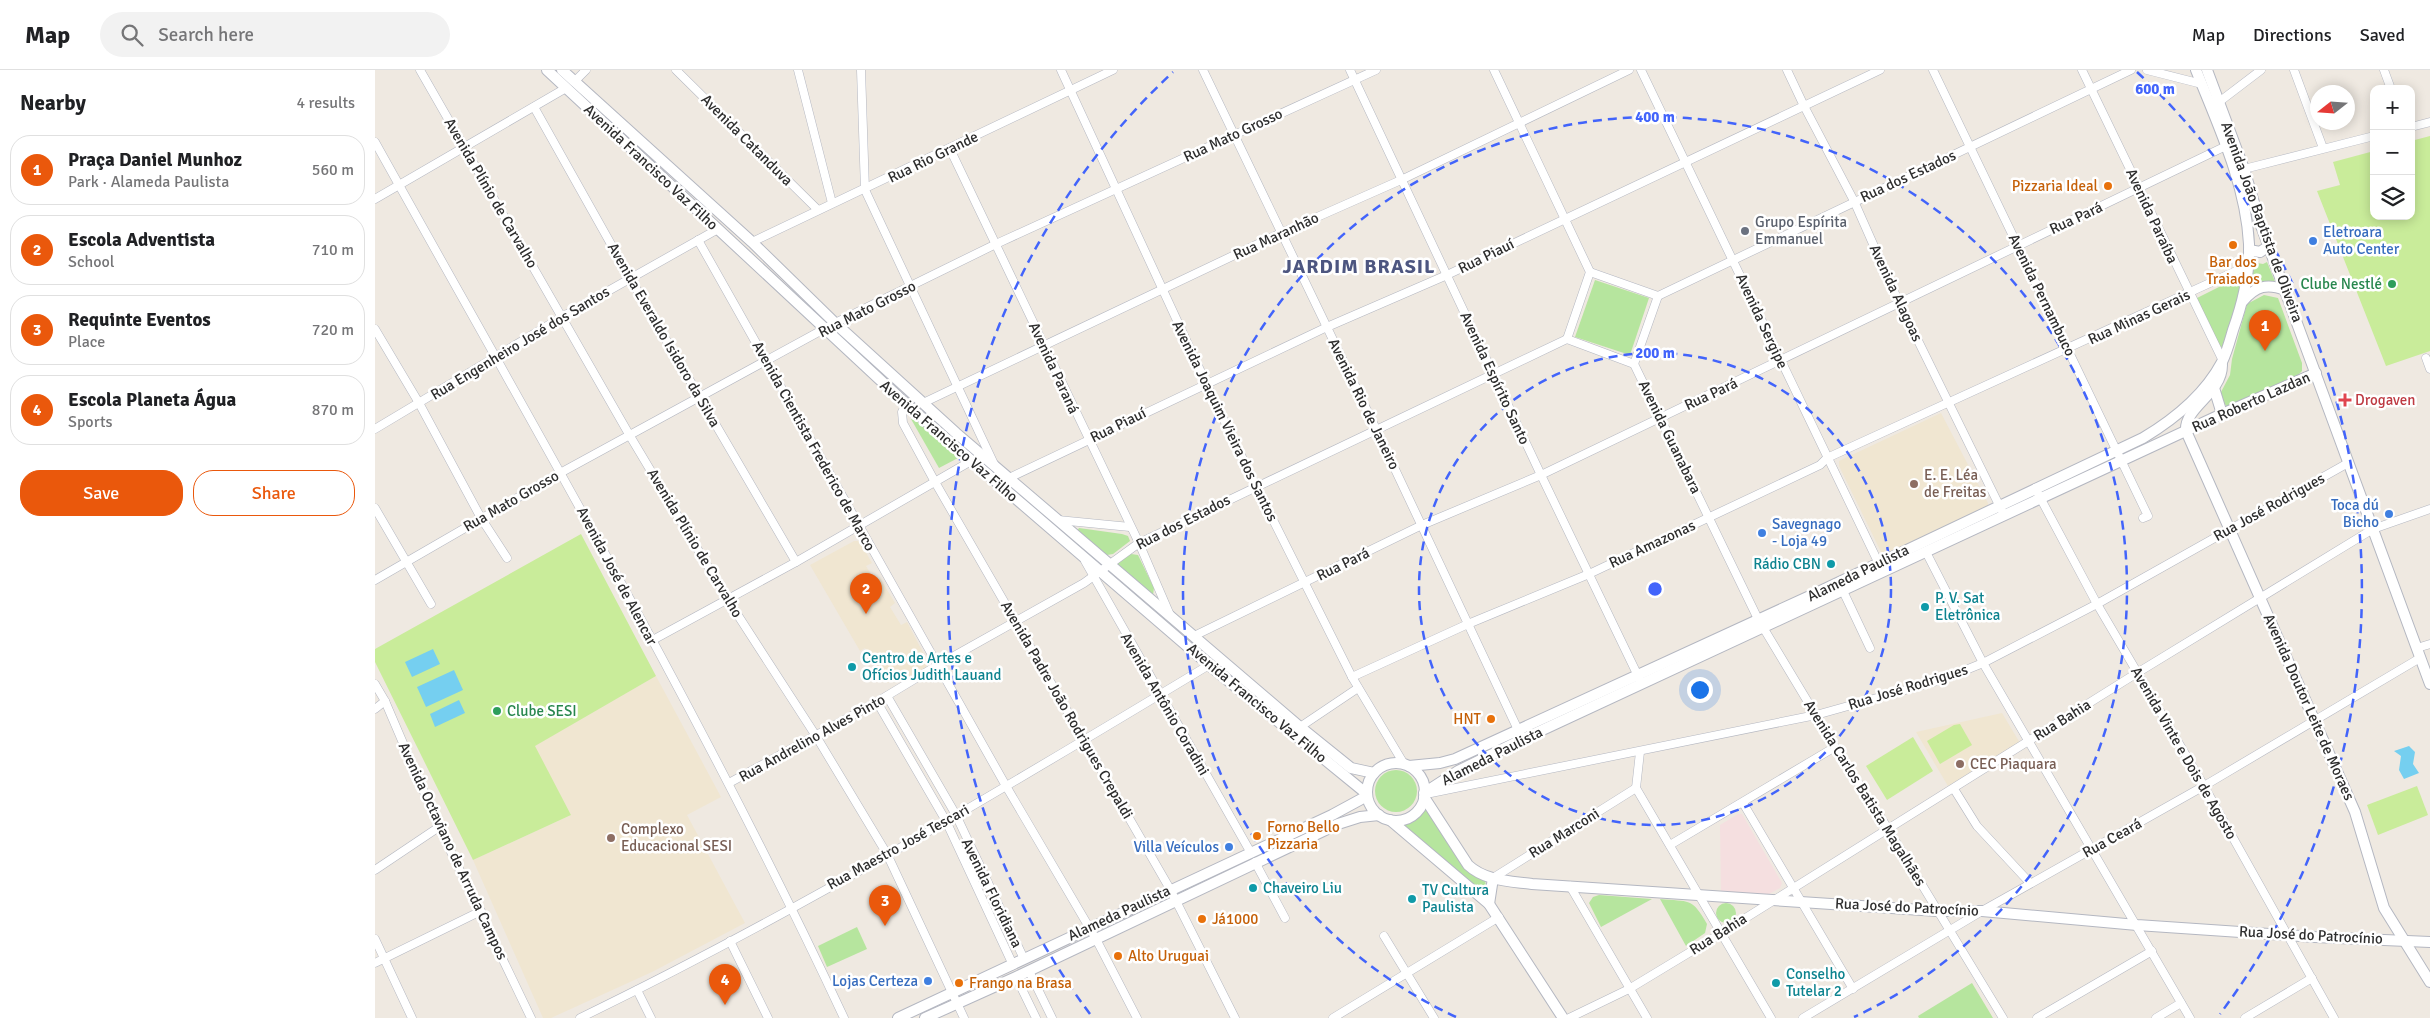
<!DOCTYPE html>
<meta charset="utf-8">
<style>
body{margin:0;font-family:Signika,sans-serif;background:#f2f2f2;color:#202124}
.controls{position:absolute;right:15px;top:15px;display:grid;overflow:hidden;border-radius:10px;box-shadow:0 2px 12px #0003}
.controls button{width:45px;height:45px;display:grid;place-items:center;padding:0;border:0;border-bottom:1px solid #e0e0e0;background:#fff;color:#202124;font:25px sans-serif}
.compass{position:absolute;left:1935px;top:15px;width:45px;height:45px;border-radius:50%;background:#fff;box-shadow:0 2px 12px #0003;rotate:253deg}
.you{position:absolute;left:1324px;top:619px;width:18px;height:18px;margin:-12px;border:4px solid #fff;border-radius:50%;background:#1a73e8;box-shadow:0 0 0 8px #1a73e833}
.badge{display:grid;place-items:center;width:32px;height:32px;border-radius:50%;background:#ea580c;color:#fff;font-size:16px;font-weight:700}
.pin{position:absolute;translate:-50% -41px;filter:drop-shadow(0 1px 2px #0008)}
.pin::after{content:'';position:absolute;top:26px;width:18px;height:15px;background:inherit;clip-path:polygon(0 0,100% 0,50% 100%)}
.list{margin:0;padding:0;list-style:none}
h2{display:flex;justify-content:space-between;align-items:center;height:65px;margin:0;padding:0 20px;font-size:21px}
h2 small{font-size:16px;font-weight:400;color:#757577}
.list li{display:grid;grid-template-columns:32px 1fr auto;gap:15px;align-items:center;box-sizing:border-box;height:70px;margin:0 10px 10px;padding:0 10px;border:1px solid #e0e0e0;border-radius:20px}
.list b{display:block;font-size:19px;white-space:nowrap}
.list p{margin:0;font-size:16px;white-space:nowrap;color:#757577}
.list em{font-size:16px;font-style:normal;color:#757577}
.actions{display:flex;gap:10px;padding:15px 20px}
.actions a{flex:1;padding:11px 0;border:1px solid #ea580c;border-radius:20px;text-align:center;font-size:18px;color:#ea580c}
.actions .main{background:#ea580c;color:#fff}
.icon{flex:none;width:28px;height:28px;fill:none;stroke:currentColor;stroke-width:2;stroke-linecap:round;stroke-linejoin:round}
.map{position:relative;flex:none;width:2055px;height:948px;overflow:hidden}
header{display:flex;align-items:center;gap:30px;box-sizing:border-box;height:70px;padding:0 25px;background:#fff;border-bottom:1px solid #e0e0e0}
header strong{font-size:24px}
nav{display:flex;gap:28px;margin-inline-start:auto;font-size:18px}
.search{width:350px;height:45px;background:#f2f2f2;display:flex;align-items:center;gap:12px;box-sizing:border-box;padding:0 18px;border-radius:28px;color:#757577;font-size:19px}
main{display:flex}
aside{flex:1;background:#fff}
.map>svg:first-child{display:block}
.education{fill:#f0e6d1}
.medical{fill:#f5dfe0}
.green{fill:#b6e59e}
.pitch{fill:#c9ec9a}
.water{fill:#75cff0}
.lines{fill:none;stroke-linecap:round;stroke-linejoin:round}
.street-casing{stroke:#b4b7c1;stroke-width:9}
.secondary-casing{stroke:#b4b7c1;stroke-width:12}
.street{stroke:#fff;stroke-width:8}
.secondary{stroke:#fff;stroke-width:10}
.ring{fill:none;stroke:#4264fb;stroke-width:2.5;stroke-dasharray:9 6}
.food-dot{fill:#e8710a;stroke:#fff;stroke-width:2}
.worship-dot{fill:#6b7280;stroke:#fff;stroke-width:2}
.shop-dot{fill:#3f7fe0;stroke:#fff;stroke-width:2}
.leisure-dot{fill:#2e9e5b;stroke:#fff;stroke-width:2}
.health-dot{fill:#e0444e;stroke:#fff;stroke-width:2}
.education-dot{fill:#8d6e63;stroke:#fff;stroke-width:2}
.culture-dot{fill:#0f9aa8;stroke:#fff;stroke-width:2}
.labels{text-anchor:middle;dominant-baseline:central;stroke-width:5;stroke-linejoin:round;paint-order:stroke}
.street-label{font-size:15px;fill:#2e2e2e;stroke:#fff}
.food-label{font-size:15px;fill:#c56008;stroke:#fff;text-anchor:start}
.worship-label{font-size:15px;fill:#5b616d;stroke:#fff;text-anchor:start}
.shop-label{font-size:15px;fill:#366cbe;stroke:#fff;text-anchor:end}
.leisure-label{font-size:15px;fill:#27864d;stroke:#fff;text-anchor:end}
.health-label{font-size:15px;fill:#be3a42;stroke:#fff;text-anchor:start}
.education-label{font-size:15px;fill:#785e54;stroke:#fff;text-anchor:start}
.culture-label{font-size:15px;fill:#0d838f;stroke:#fff;text-anchor:start}
.district-label{font-size:20px;font-weight:bold;letter-spacing:1px;fill:#4d5680;stroke:#fff}
.centre{fill:#4264fb;stroke:#fff;stroke-width:2.5}
.ring-label{font-size:15px;text-anchor:middle;font-weight:bold;fill:#4264fb;stroke:#fff;stroke-width:5;stroke-linejoin:round;paint-order:stroke}
</style>
<header>
<strong>Map</strong>
<div class="search"><svg class="icon" aria-label="search" viewBox="0 0 24 24"><circle cx="10" cy="10" r="6"/><path d="M15 15l6 6"/></svg>Search here</div>
<nav><a>Map</a><a>Directions</a><a>Saved</a></nav>
</header>
<main>
<aside>
<h2>Nearby<small>4 results</small></h2>
<ul class="list">
<li><span class="badge">1</span><div><b>Praça Daniel Munhoz</b><p>Park · Alameda Paulista</p></div><em>560 m</em></li>
<li><span class="badge">2</span><div><b>Escola Adventista</b><p>School</p></div><em>710 m</em></li>
<li><span class="badge">3</span><div><b>Requinte Eventos</b><p>Place</p></div><em>720 m</em></li>
<li><span class="badge">4</span><div><b>Escola Planeta Água</b><p>Sports</p></div><em>870 m</em></li>
</ul>
<div class="actions"><a class="main">Save</a><a>Share</a></div>
</aside>
<div class="map">
<svg width="2055" height="948" viewBox="0 0 2055 948">
<rect width="100%" height="100%" fill="#efe9e1"/>
<g class="education">
<path d="M1566,343L1613,433V438L1512,485L1507,484L1464,396V391Z"/>
<path d="M479,471H484L486,474L497,493L491,496L500,511L505,508L520,533L515,537L526,555L532,552L553,592L551,597L528,612L524,606L512,613L490,578L485,581L435,495Z"/>
<path d="M281,606L346,727L312,745L370,853L277,902L176,948H168L98,790L196,745L159,676Z"/>
<path d="M1627,643L1645,673L1573,716L1541,662Z"/>
</g>
<path class="medical" d="M1363,744H1367L1407,813L1405,818L1394,824L1346,822L1345,755Z"/>
<g class="green">
<path d="M1877,192L1888,194L1892,192L1901,214L1875,220Z"/>
<path d="M1862,208H1867L1868,211L1849,277H1845L1820,229Z"/>
<path d="M1220,210L1274,228L1255,285L1200,267Z"/>
<path d="M1889,225L1903,228L1927,293V301L1922,306L1852,337L1846,329V322L1855,305L1857,289L1872,234Z"/>
<path d="M538,348L583,388L564,398L536,349Z"/>
<path d="M704,458L747,464L753,466L755,471L738,484L732,485L702,461Z"/>
<path d="M756,484L763,485L779,518L778,525L743,496V493Z"/>
<circle cx="1021" cy="721" r="21"/>
<path d="M1052,736L1110,810L1111,816L1108,823L1029,755L1043,748Z"/>
<path d="M1224,825L1277,829L1226,857L1214,833L1218,827Z"/>
<path d="M1285,829C1314,832 1317,827 1332,854L1330,863L1311,876Z"/>
<circle cx="1351" cy="843" r="10"/>
<path d="M482,857L492,879L452,897L443,876Z"/>
<path d="M1597,913L1618,948H1544L1543,946Z"/>
</g>
<g class="pitch">
<path d="M2055,66V281L2011,296L1942,121L1965,115L1958,92L1999,81V146H2036V71Z"/>
<path d="M206,464L281,606L160,676L196,745L98,790L0,592V579Z"/>
<path d="M1579,655L1585,654L1597,675L1565,694L1552,671Z"/>
<path d="M1538,667L1558,701L1512,730L1491,696Z"/>
<path d="M2042,716L2053,745L2003,765L1992,735Z"/>
</g>
<g class="water">
<path d="M58,579L65,594L37,607L30,592Z"/>
<path d="M79,600L88,620L51,637L42,617Z"/>
<path d="M84,630L90,643L60,657L55,644Z"/>
<path d="M2034,676L2040,682L2038,694L2044,703L2029,709L2024,700L2026,686L2019,681Z"/>
</g>
<g class="lines">
<defs>
<g id="street">
<path d="M45,0L255,366L353,530L441,666L512,784L589,948"/>
<path d="M301,0L443,140"/>
<path d="M423,0L457,133"/>
<path d="M486,0L490,120L619,394"/>
<path d="M686,0L831,313L881,416L977,607L1029,694"/>
<path d="M828,0L1001,359L1145,664"/>
<path d="M975,0L1166,405L1264,608"/>
<path d="M1119,0L1215,202L1192,269"/>
<path d="M1266,0L1505,496"/>
<path d="M1412,0L1429,36L1479,131L1522,228L1627,441"/>
<path d="M1558,0L1773,446L1768,448"/>
<path d="M1707,0L1848,291"/>
<path d="M1772,0L1827,14"/>
<path d="M1919,0L1948,78"/>
<path d="M2009,0L2016,19"/>
<path d="M199,12L211,0"/>
<path d="M1844,32L1886,0"/>
<path d="M159,37L255,208L421,492"/>
<path d="M2036,57L2055,52"/>
<path d="M0,72C161,361 329,648 469,948"/>
<path d="M575,79L764,473L795,545"/>
<path d="M1869,99L1999,66"/>
<path d="M0,129L191,18"/>
<path d="M323,170L631,716L721,869L762,948"/>
<path d="M377,172L738,0"/>
<path d="M1215,202L1283,226L1259,294"/>
<path d="M1283,226L1756,0"/>
<path d="M0,259L44,333L106,448L132,488"/>
<path d="M1192,269L1259,294L1383,549L1460,677L1510,754L1628,948"/>
<path d="M2051,288L2055,299"/>
<path d="M548,333L906,163L1026,110L1254,0"/>
<path d="M531,334L527,342L528,353L560,412L795,819L860,948"/>
<path d="M0,359L187,247L343,159"/>
<path d="M634,408L952,257L1072,205L1505,0"/>
<path d="M1660,418L1722,534L1829,716L1959,948"/>
<path d="M0,438L56,534"/>
<path d="M683,450L755,457"/>
<path d="M1551,482L1608,593L1815,948"/>
<path d="M710,491L876,783"/>
<path d="M0,510L187,402L460,253L621,174L1001,0"/>
<path d="M1468,521L1495,578"/>
<path d="M819,566L1047,455L1166,405L1851,76"/>
<path d="M276,571L421,492L596,391"/>
<path d="M2042,578L2055,574"/>
<path d="M977,607L1093,554L1214,504L1445,395L1452,388L1872,196"/>
<path d="M0,614L10,631L64,757L156,948"/>
<path d="M512,626L581,745L649,889"/>
<path d="M502,632L571,751L638,895"/>
<path d="M0,639L10,631"/>
<path d="M925,657L983,618"/>
<path d="M1265,682L1261,718L1396,948"/>
<path d="M354,713L500,633L563,595L709,513L764,473L1192,269"/>
<path d="M1579,719L1602,756L1655,813"/>
<path d="M1051,724L1441,645L1566,610L1608,593L1722,534L1973,393"/>
<path d="M1368,733L1478,919"/>
<path d="M1295,775L1460,677"/>
<path d="M880,792L910,848"/>
<path d="M0,800L64,757"/>
<path d="M1118,808L1261,718"/>
<path d="M1195,816L1272,948"/>
<path d="M1009,866L1059,948"/>
<path d="M0,869L37,948"/>
<path d="M355,871L393,948"/>
<path d="M0,893L106,841"/>
<path d="M654,901L677,948"/>
<path d="M641,907L661,948"/>
<path d="M262,920L276,948"/>
<path d="M205,948C420,844 630,718 834,595"/>
<path d="M958,948L1124,847"/>
<path d="M1194,948L1254,919L1345,864L1762,603L1998,459L2055,439"/>
<path d="M1428,948L1607,841L1829,716L2045,588"/>
<path d="M1662,948L1777,881"/>
<path d="M1781,948L1806,933"/>
<path d="M1870,948L1937,908"/>
</g>
<g id="secondary">
<path d="M172,0L531,334L834,595L992,724"/>
<path d="M187,0L377,172L460,253L581,363L925,657L976,698L999,703"/>
<path d="M1832,0L1869,99L1885,153L2055,614"/>
<path d="M1874,180L1885,182L1894,176"/>
<path d="M1868,231C1881,216 1892,213 1910,220"/>
<path d="M1847,295C1847,324 1809,337 1811,361L1980,742L2009,838L2055,912"/>
<path d="M1839,318L1847,344"/>
<circle cx="1021" cy="722" r="29"/>
<path d="M1034,696L1065,693L1080,689L1437,525L1768,368C1798,350 1830,324 1847,292C1852,282 1855,270 1858,260C1868,232 1875,204 1874,174C1871,114 1843,55 1821,0"/>
<path d="M1049,723L1083,701L1148,669L1847,344L1941,303"/>
<path d="M1049,727L1093,795C1110,811 1135,811 1157,814L1562,841H1607L1762,855L1940,867L2055,872"/>
<path d="M1015,750L1114,834L1188,948"/>
<path d="M1114,834L1118,808"/>
<path d="M523,948L957,745L992,726"/>
<path d="M550,948L641,907L963,754L985,747L1004,745"/>
</g>
</defs>
<use href="#street" class="street-casing"/>
<use href="#secondary" class="secondary-casing"/>
<use href="#street" class="street"/>
<use href="#secondary" class="secondary"/>
</g>
<g class="ring">
<circle cx="1280" cy="519" r="236"/>
<path d="M1081 947A472 472 0 1 1 1479 947"/>
<path d="M715 944A707 707 0 0 1 798 2M1762 2A707 707 0 0 1 1845 944"/>
</g>
<g class="food-dot">
<circle cx="1733" cy="116" r="5"/>
<circle cx="1858" cy="175" r="5"/>
<circle cx="1116" cy="649" r="5"/>
<circle cx="882" cy="766" r="5"/>
<circle cx="827" cy="849" r="5"/>
<circle cx="743" cy="886" r="5"/>
<circle cx="584" cy="913" r="5"/>
</g>
<circle class="worship-dot" cx="1370" cy="161" r="5"/>
<g class="shop-dot">
<circle cx="1938" cy="171" r="5"/>
<circle cx="2014" cy="444" r="5"/>
<circle cx="1387" cy="463" r="5"/>
<circle cx="854" cy="777" r="5"/>
<circle cx="553" cy="911" r="5"/>
</g>
<g class="leisure-dot">
<circle cx="2017" cy="214" r="5"/>
<circle cx="122" cy="641" r="5"/>
</g>
<path class="health-dot" d="M1967.5 322.5h5v5h5v5h-5v5h-5v-5h-5v-5h5z"/>
<g class="education-dot">
<circle cx="1539" cy="414" r="5"/>
<circle cx="1585" cy="694" r="5"/>
<circle cx="236" cy="768" r="5"/>
</g>
<g class="culture-dot">
<circle cx="1456" cy="494" r="5"/>
<circle cx="1550" cy="537" r="5"/>
<circle cx="477" cy="597" r="5"/>
<circle cx="878" cy="818" r="5"/>
<circle cx="1037" cy="829" r="5"/>
<circle cx="1401" cy="913" r="5"/>
</g>
<g class="labels">
<g class="street-label">
<text transform="translate(858 65) rotate(-25)">Rua Mato Grosso</text>
<text transform="translate(372 70) rotate(45)">Avenida Catanduva</text>
<text transform="translate(558 87) rotate(-26)">Rua Rio Grande</text>
<text transform="translate(276 97) rotate(43)">Avenida Francisco Vaz Filho</text>
<text transform="translate(1533 106) rotate(-25)">Rua dos Estados</text>
<text transform="translate(116 123) rotate(60)">Avenida Plínio de Carvalho</text>
<text transform="translate(1777 146) rotate(65)">Avenida Paraíba</text>
<text transform="translate(1701 148) rotate(-25)">Rua Pará</text>
<text transform="translate(1887 152) rotate(70)">Avenida João Baptista de Oliveira</text>
<text transform="translate(901 166) rotate(-25)">Rua Maranhão</text>
<text transform="translate(1111 186) rotate(-26)">Rua Piauí</text>
<text transform="translate(1521 223) rotate(65)">Avenida Alagoas</text>
<text transform="translate(1667 225) rotate(64)">Avenida Pernambuco</text>
<text transform="translate(492 239) rotate(-27)">Rua Mato Grosso</text>
<text transform="translate(1764 247) rotate(-25)">Rua Minas Gerais</text>
<text transform="translate(1387 251) rotate(65)">Avenida Sergipe</text>
<text transform="translate(289 265) rotate(60)">Avenida Everaldo Isidoro da Silva</text>
<text transform="translate(145 273) rotate(-31)">Rua Engenheiro José dos Santos</text>
<text transform="translate(679 298) rotate(65)">Avenida Paraná</text>
<text transform="translate(1120 308) rotate(65)">Avenida Espírito Santo</text>
<text transform="translate(1336 324) rotate(-25)">Rua Pará</text>
<text transform="translate(1876 332) rotate(-24)">Rua Roberto Lazdan</text>
<text transform="translate(989 334) rotate(64)">Avenida Rio de Janeiro</text>
<text transform="translate(850 351) rotate(64)">Avenida Joaquim Vieira dos Santos</text>
<text transform="translate(743 355) rotate(-26)">Rua Piauí</text>
<text transform="translate(1295 367) rotate(64)">Avenida Guanabara</text>
<text transform="translate(574 371) rotate(41)">Avenida Francisco Vaz Filho</text>
<text transform="translate(439 376) rotate(61)">Avenida Cientista Frederico de Marco</text>
<text transform="translate(136 431) rotate(-30)">Rua Mato Grosso</text>
<text transform="translate(1894 437) rotate(-29)">Rua José Rodrigues</text>
<text transform="translate(808 452) rotate(-27)">Rua dos Estados</text>
<text transform="translate(320 473) rotate(59)">Avenida Plínio de Carvalho</text>
<text transform="translate(1277 474) rotate(-25)">Rua Amazonas</text>
<text transform="translate(968 494) rotate(-26)">Rua Pará</text>
<text transform="translate(1483 503) rotate(-26)">Alameda Paulista</text>
<text transform="translate(242 506) rotate(62)">Avenida José de Alencar</text>
<text transform="translate(1533 617) rotate(-17)">Rua José Rodrigues</text>
<text transform="translate(882 633) rotate(40)">Avenida Francisco Vaz Filho</text>
<text transform="translate(790 634) rotate(60)">Avenida Antônio Coradini</text>
<text transform="translate(1934 637) rotate(66)">Avenida Doutor Leite de Moraes</text>
<text transform="translate(692 640) rotate(60)">Avenida Padre João Rodrigues Crepaldi</text>
<text transform="translate(1687 650) rotate(-32)">Rua Bahia</text>
<text transform="translate(437 668) rotate(-29)">Rua Andrelino Alves Pinto</text>
<text transform="translate(1809 683) rotate(60)">Avenida Vinte e Dois de Agosto</text>
<text transform="translate(1117 686) rotate(-27)">Alameda Paulista</text>
<text transform="translate(1490 723) rotate(58)">Avenida Carlos Batista Magalhães</text>
<text transform="translate(1189 763) rotate(-32)">Rua Marconi</text>
<text transform="translate(1737 768) rotate(-29)">Rua Ceará</text>
<text transform="translate(523 777) rotate(-29)">Rua Maestro José Tescari</text>
<text transform="translate(78 781) rotate(65)">Avenida Octaviano de Arruda Campos</text>
<text transform="translate(617 823) rotate(64)">Avenida Floridiana</text>
<text transform="translate(1532 837) rotate(3)">Rua José do Patrocínio</text>
<text transform="translate(744 843) rotate(-25)">Alameda Paulista</text>
<text transform="translate(1343 864) rotate(-32)">Rua Bahia</text>
<text transform="translate(1936 865) rotate(3)">Rua José do Patrocínio</text>
</g>
<g class="food-label">
<text x="1723" y="116" text-anchor="end">Pizzaria Ideal</text>
<text x="1858" y="192" text-anchor="middle">Bar dos<tspan x="1858" dy="17">Traiados</tspan></text>
<text x="1106" y="649" text-anchor="end">HNT</text>
<text x="892" y="757">Forno Bello<tspan x="892" dy="17">Pizzaria</tspan></text>
<text x="837" y="849">Já1000</text>
<text x="753" y="886">Alto Uruguai</text>
<text x="594" y="913">Frango na Brasa</text>
</g>
<g class="worship-label">
<text x="1380" y="152">Grupo Espírita<tspan x="1380" dy="17">Emmanuel</tspan></text>
</g>
<g class="shop-label">
<text x="1948" y="162" text-anchor="start">Eletroara<tspan x="1948" dy="17">Auto Center</tspan></text>
<text x="2004" y="435">Toca dú<tspan x="2004" dy="17">Bicho</tspan></text>
<text x="1397" y="454" text-anchor="start">Savegnago<tspan x="1397" dy="17">- Loja 49</tspan></text>
<text x="844" y="777">Villa Veículos</text>
<text x="543" y="911">Lojas Certeza</text>
</g>
<g class="leisure-label">
<text x="2007" y="214">Clube Nestlé</text>
<text x="132" y="641" text-anchor="start">Clube SESI</text>
</g>
<g class="health-label">
<text x="1980" y="330">Drogaven</text>
</g>
<g class="education-label">
<text x="1549" y="405">E. E. Léa<tspan x="1549" dy="17">de Freitas</tspan></text>
<text x="1595" y="694">CEC Piaquara</text>
<text x="246" y="759">Complexo<tspan x="246" dy="17">Educacional SESI</tspan></text>
</g>
<g class="culture-label">
<text x="1446" y="494" text-anchor="end">Rádio CBN</text>
<text x="1560" y="528">P. V. Sat<tspan x="1560" dy="17">Eletrônica</tspan></text>
<text x="487" y="588">Centro de Artes e<tspan x="487" dy="17">Ofícios Judith Lauand</tspan></text>
<text x="888" y="818">Chaveiro Liu</text>
<text x="1047" y="820">TV Cultura<tspan x="1047" dy="17">Paulista</tspan></text>
<text x="1411" y="904">Conselho<tspan x="1411" dy="17">Tutelar 2</tspan></text>
</g>
<g class="district-label">
<text x="984" y="196">JARDIM BRASIL</text>
</g>
</g>
<circle cx="1280" cy="519" r="8" class="centre"/>
<g class="ring-label">
<text x="1780" y="24">600 m</text>
<text x="1280" y="52">400 m</text>
<text x="1280" y="288">200 m</text>
</g>
</svg>
<div class="controls">
<button>+</button>
<button>−</button>
<button><svg class="icon" aria-label="layers" viewBox="0 0 24 24"><path d="M12 4l9 5-9 5-9-5zM3 14l9 5 9-5"/></svg></button>
</div>
<svg class="compass" viewBox="-18 -18 36 36"><path d="M0-13l5 13h-10z" fill="#e53935"/><path d="M0 13l5-13h-10z" fill="#757577"/></svg>
<div class="you"></div>
<div class="pin badge" style="left:1890px;top:281px">1</div>
<div class="pin badge" style="left:491px;top:544px">2</div>
<div class="pin badge" style="left:510px;top:856px">3</div>
<div class="pin badge" style="left:350px;top:935px">4</div>
</div>
</main>
